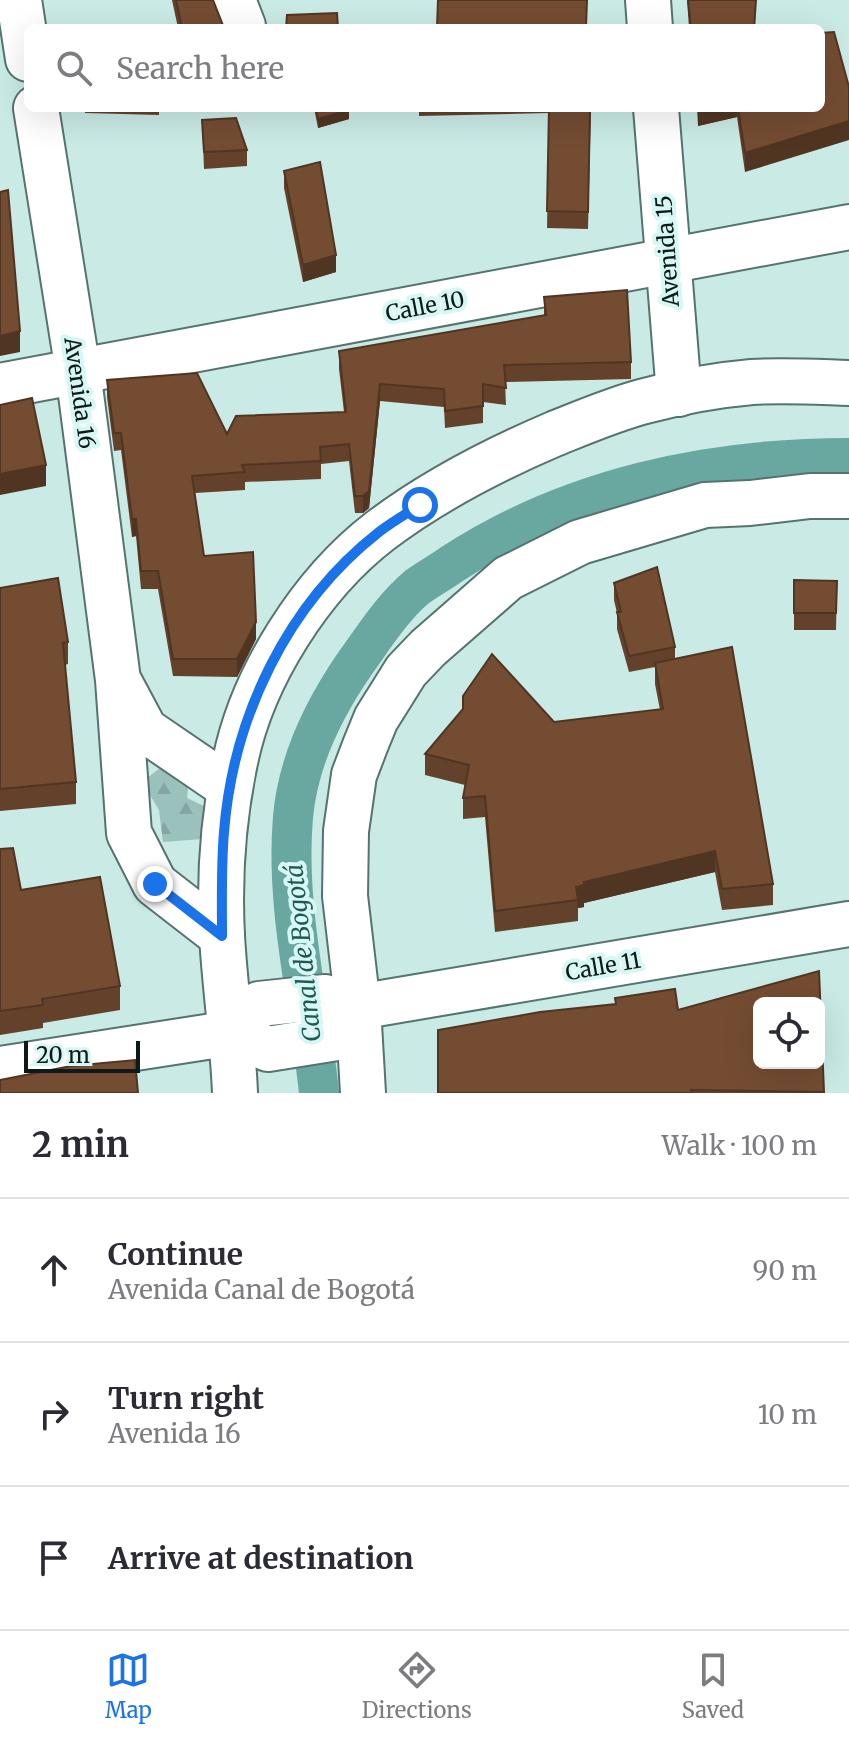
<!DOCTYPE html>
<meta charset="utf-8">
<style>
body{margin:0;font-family:Merriweather,serif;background:#f7f7f7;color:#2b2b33}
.controls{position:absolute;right:24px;bottom:24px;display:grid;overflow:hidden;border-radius:12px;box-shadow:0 8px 32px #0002}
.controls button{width:72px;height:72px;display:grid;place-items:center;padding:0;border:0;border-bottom:2px solid #e1e1e2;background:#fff;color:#2b2b33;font:40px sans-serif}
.scale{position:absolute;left:24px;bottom:20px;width:116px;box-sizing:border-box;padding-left:8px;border:4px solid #0e1a18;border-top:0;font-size:22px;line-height:28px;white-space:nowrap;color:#0e1a18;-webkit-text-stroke:6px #d6f7f3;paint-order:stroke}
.stop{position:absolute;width:24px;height:24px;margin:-18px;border:6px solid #1a73e8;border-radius:50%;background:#fff}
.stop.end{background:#1a73e8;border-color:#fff;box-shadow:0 2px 8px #0008}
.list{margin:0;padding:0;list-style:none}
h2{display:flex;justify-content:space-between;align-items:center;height:104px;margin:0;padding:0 32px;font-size:34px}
h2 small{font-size:26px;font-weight:400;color:#7c7c81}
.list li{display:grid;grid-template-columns:52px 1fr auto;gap:24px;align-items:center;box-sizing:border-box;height:144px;padding:0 32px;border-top:2px solid #e1e1e2}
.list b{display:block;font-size:30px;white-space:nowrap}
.list p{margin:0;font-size:26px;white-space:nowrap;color:#7c7c81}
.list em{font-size:26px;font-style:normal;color:#7c7c81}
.icon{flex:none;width:44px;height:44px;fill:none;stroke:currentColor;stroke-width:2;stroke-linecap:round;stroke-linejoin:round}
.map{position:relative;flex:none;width:849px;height:1093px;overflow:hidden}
.search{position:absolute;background:#fff;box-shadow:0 8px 32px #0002;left:24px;right:24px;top:24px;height:88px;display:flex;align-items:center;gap:20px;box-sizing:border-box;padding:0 28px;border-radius:12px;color:#7c7c81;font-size:30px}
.sheet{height:536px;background:#fff}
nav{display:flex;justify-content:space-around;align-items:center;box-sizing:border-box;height:112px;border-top:2px solid #e1e1e2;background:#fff;font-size:22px;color:#7c7c81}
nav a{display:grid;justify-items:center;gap:4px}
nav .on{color:#1a73e8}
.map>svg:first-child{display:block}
.forest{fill:url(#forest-firs)}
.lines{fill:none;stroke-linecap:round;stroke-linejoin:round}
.canal{stroke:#68a8a1;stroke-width:40}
.minor-casing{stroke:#56736f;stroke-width:48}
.major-casing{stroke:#56736f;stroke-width:48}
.minor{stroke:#fff;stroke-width:44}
.major{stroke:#fff;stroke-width:44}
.wall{fill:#64412b}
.shaded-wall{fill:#513523}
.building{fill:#744c32;stroke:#513523;stroke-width:2;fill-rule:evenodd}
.route{stroke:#1a73e8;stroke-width:10}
.labels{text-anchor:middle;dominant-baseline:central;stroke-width:8;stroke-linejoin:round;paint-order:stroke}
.street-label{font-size:22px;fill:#0e1a18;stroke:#d6f7f3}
.water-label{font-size:24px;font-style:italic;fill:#215853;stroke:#d6f7f3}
</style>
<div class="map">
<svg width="849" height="1093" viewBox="0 0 849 1093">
<defs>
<pattern id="forest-firs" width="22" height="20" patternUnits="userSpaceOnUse" patternTransform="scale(2)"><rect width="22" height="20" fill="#9bc1bc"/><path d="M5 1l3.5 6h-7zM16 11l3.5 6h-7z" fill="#84a5a1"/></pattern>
</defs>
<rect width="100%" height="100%" fill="#c9eae5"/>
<path class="forest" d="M165,764L189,777L187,798L208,808L202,839L163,842L159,810L142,782Z"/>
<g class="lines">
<path class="canal" d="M319,1093C310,1002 285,909 293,817C298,760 324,708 356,662C374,637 393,607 417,587C428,579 441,572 452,564C570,487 710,458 849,458"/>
<defs>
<g id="minor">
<path d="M19,0L28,59"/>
<path d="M233,0L243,26"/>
<path d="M648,0L650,28"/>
<path d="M36,108L78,371L118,680L129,833L155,884L222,936"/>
<path d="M656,108L679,394"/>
<path d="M0,386L849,227"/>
<path d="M121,685L145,730L230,788"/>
<path d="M232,1033L259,1004L325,997L358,1007L849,924"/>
<path d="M0,1069L232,1033L268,1049L337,1038L358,1007"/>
</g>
<g id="major">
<path d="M235,1093C233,1041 225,989 222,936C219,878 223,819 235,762C252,677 311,584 380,531C433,491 493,460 554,434C584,422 614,409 645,401C679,392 717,385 752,382C784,380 817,382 849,383"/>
<path d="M363,1093L358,1007L345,896L346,831L354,775L365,746L376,719L406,671L428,648L508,578L580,542L705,505L750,503L810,496H849"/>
</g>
</defs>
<use href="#minor" class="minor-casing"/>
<use href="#major" class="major-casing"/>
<use href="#minor" class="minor"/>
<use href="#major" class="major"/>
</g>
<g class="wall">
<path d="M172,0H213L224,28H178Z"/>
<path d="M687,0H756L755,28H689Z"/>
<path d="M85,108H159V115L85,113Z"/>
<path d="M314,108H349V119L318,128Z"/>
<path d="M419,108H591L588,229L547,228L549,113L419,116Z"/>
<path d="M697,108H821L745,172L737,117L698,126Z"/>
<path d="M202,120L247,150V166L204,169Z"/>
<path d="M284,171L336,272L303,282L284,188Z"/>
<path d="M544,297L631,362V379L505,382L506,405L483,402V423L445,428L444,407L380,401L369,508L363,513H355L349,461L321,464V479L245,482V490L195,493L204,556L256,639L237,677L173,676L158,589H141L136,536L132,537L121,450L114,451L107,397V380L227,434L344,412L339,369V351L544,316Z"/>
<path d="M794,580L837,581L836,630H794Z"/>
<path d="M614,583L675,647V659L773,884V905L722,910L715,872L584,903V907L578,908V921L495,932L485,817L463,819V798L465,785L425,775V754L554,722L660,710L655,684V667L629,672L617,629V613L614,600Z"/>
<path d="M0,588L68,642V664L65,665L76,782V804L0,811Z"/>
<path d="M0,849L21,890L120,986V1010L43,1023V1028L0,1035Z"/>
<path d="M819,971L824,1093H438L615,1004V998L678,1010Z"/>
</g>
<g class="shaded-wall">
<path d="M698,108H737V117L698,126Z"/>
<path d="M349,110V119L318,128V119Z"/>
<path d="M849,121V140L745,172V153Z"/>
<path d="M336,255V272L303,282V265Z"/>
<path d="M20,331V352L0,356V336Z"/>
<path d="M380,384V401L369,508L363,513V496Z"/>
<path d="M46,465V486L0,495V474Z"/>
<path d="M132,519H136V536L132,537Z"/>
<path d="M256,622V639L237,677V659Z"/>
<path d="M715,851V872L584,903V907L578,908L576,887L584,882Z"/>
</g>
<g class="building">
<path d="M176,0H213L224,28H182Z"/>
<path d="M438,0H587L586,27H599V28H437Z"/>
<path d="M688,0H756L754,28H691Z"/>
<path d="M337,13L338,28H286L287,15Z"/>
<path d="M834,32L849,87V121L745,153L738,108H821V33Z"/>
<path d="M316,108H349V110L318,119Z"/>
<path d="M549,108H590L588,212L547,211Z"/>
<path d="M236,118L247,150L204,152L202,120Z"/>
<path d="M320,162L336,255L303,265L284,171Z"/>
<path d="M8,190L20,331L0,336V192Z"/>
<path d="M627,290L631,362L504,365L506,388L483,384V406L445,411L444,389L380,384L369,491L363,496H355L349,444L320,447L321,461L242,465L245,472L192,476L204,556L253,552L256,622L237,659H173L158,571H141L136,519H132L121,433H114L107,380L197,373L227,434L236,416L346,412L339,351L546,315L544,297Z"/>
<path d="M32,398L46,465L0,474V405Z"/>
<path d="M657,567L675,647L629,656L617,612H621L614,583Z"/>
<path d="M58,578L68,642L63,643L76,782L0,789V588Z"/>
<path d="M794,580L837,581L836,613H794Z"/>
<path d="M732,647L773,884L722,889L715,851L584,882V885L576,887L578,900L495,911L485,796L463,798L469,765L425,754L463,709V696L492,654L554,722L663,709L655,663Z"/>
<path d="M13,848L21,890L100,877L120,986L42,999L43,1005L0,1011V849Z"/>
<path d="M819,971L824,1092L691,1090L692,1093H438V1030L540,1012L616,1004L615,998L675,989L678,1010ZM759,1003H819V1063H759Z"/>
<path d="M135,1060L138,1093H0V1080L71,1066Z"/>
</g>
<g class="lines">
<path class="route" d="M155,884L222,936C222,902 221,867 224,832C233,717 287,604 379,532C392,522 406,514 420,505"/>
</g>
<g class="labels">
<g class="street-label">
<text transform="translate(667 251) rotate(-94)">Avenida 15</text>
<text transform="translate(425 306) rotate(-11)">Calle 10</text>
<text transform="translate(80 393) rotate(82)">Avenida 16</text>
<text transform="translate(603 966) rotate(-10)">Calle 11</text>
</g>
<g class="water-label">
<text transform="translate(303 953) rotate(-96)">Canal de Bogotá</text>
</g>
</g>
</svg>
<div class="controls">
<button><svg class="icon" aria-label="locate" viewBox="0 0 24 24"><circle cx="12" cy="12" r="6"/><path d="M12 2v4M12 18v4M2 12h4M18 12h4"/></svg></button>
</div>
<div class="scale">20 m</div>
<div class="stop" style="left:420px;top:505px"></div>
<div class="stop end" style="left:155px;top:884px"></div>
<div class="search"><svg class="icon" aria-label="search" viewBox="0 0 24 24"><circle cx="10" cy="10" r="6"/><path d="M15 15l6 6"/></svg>Search here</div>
</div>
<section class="sheet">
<h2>2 min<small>Walk · 100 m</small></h2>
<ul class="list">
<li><svg class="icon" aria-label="ahead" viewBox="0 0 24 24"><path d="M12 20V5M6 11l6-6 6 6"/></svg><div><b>Continue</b><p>Avenida Canal de Bogotá</p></div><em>90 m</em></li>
<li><svg class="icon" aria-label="right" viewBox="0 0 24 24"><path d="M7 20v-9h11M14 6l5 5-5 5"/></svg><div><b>Turn right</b><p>Avenida 16</p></div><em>10 m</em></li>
<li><svg class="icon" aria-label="arrive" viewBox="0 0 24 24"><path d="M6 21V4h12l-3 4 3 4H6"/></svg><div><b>Arrive at destination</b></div></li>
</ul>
</section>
<nav>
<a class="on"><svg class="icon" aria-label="map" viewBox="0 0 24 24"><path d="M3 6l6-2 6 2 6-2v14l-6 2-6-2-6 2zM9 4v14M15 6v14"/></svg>Map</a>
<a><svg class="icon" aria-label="directions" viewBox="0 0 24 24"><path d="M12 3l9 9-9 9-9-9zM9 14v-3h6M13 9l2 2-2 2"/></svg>Directions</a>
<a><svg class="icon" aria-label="saved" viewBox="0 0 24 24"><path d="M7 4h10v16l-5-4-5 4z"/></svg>Saved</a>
</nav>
